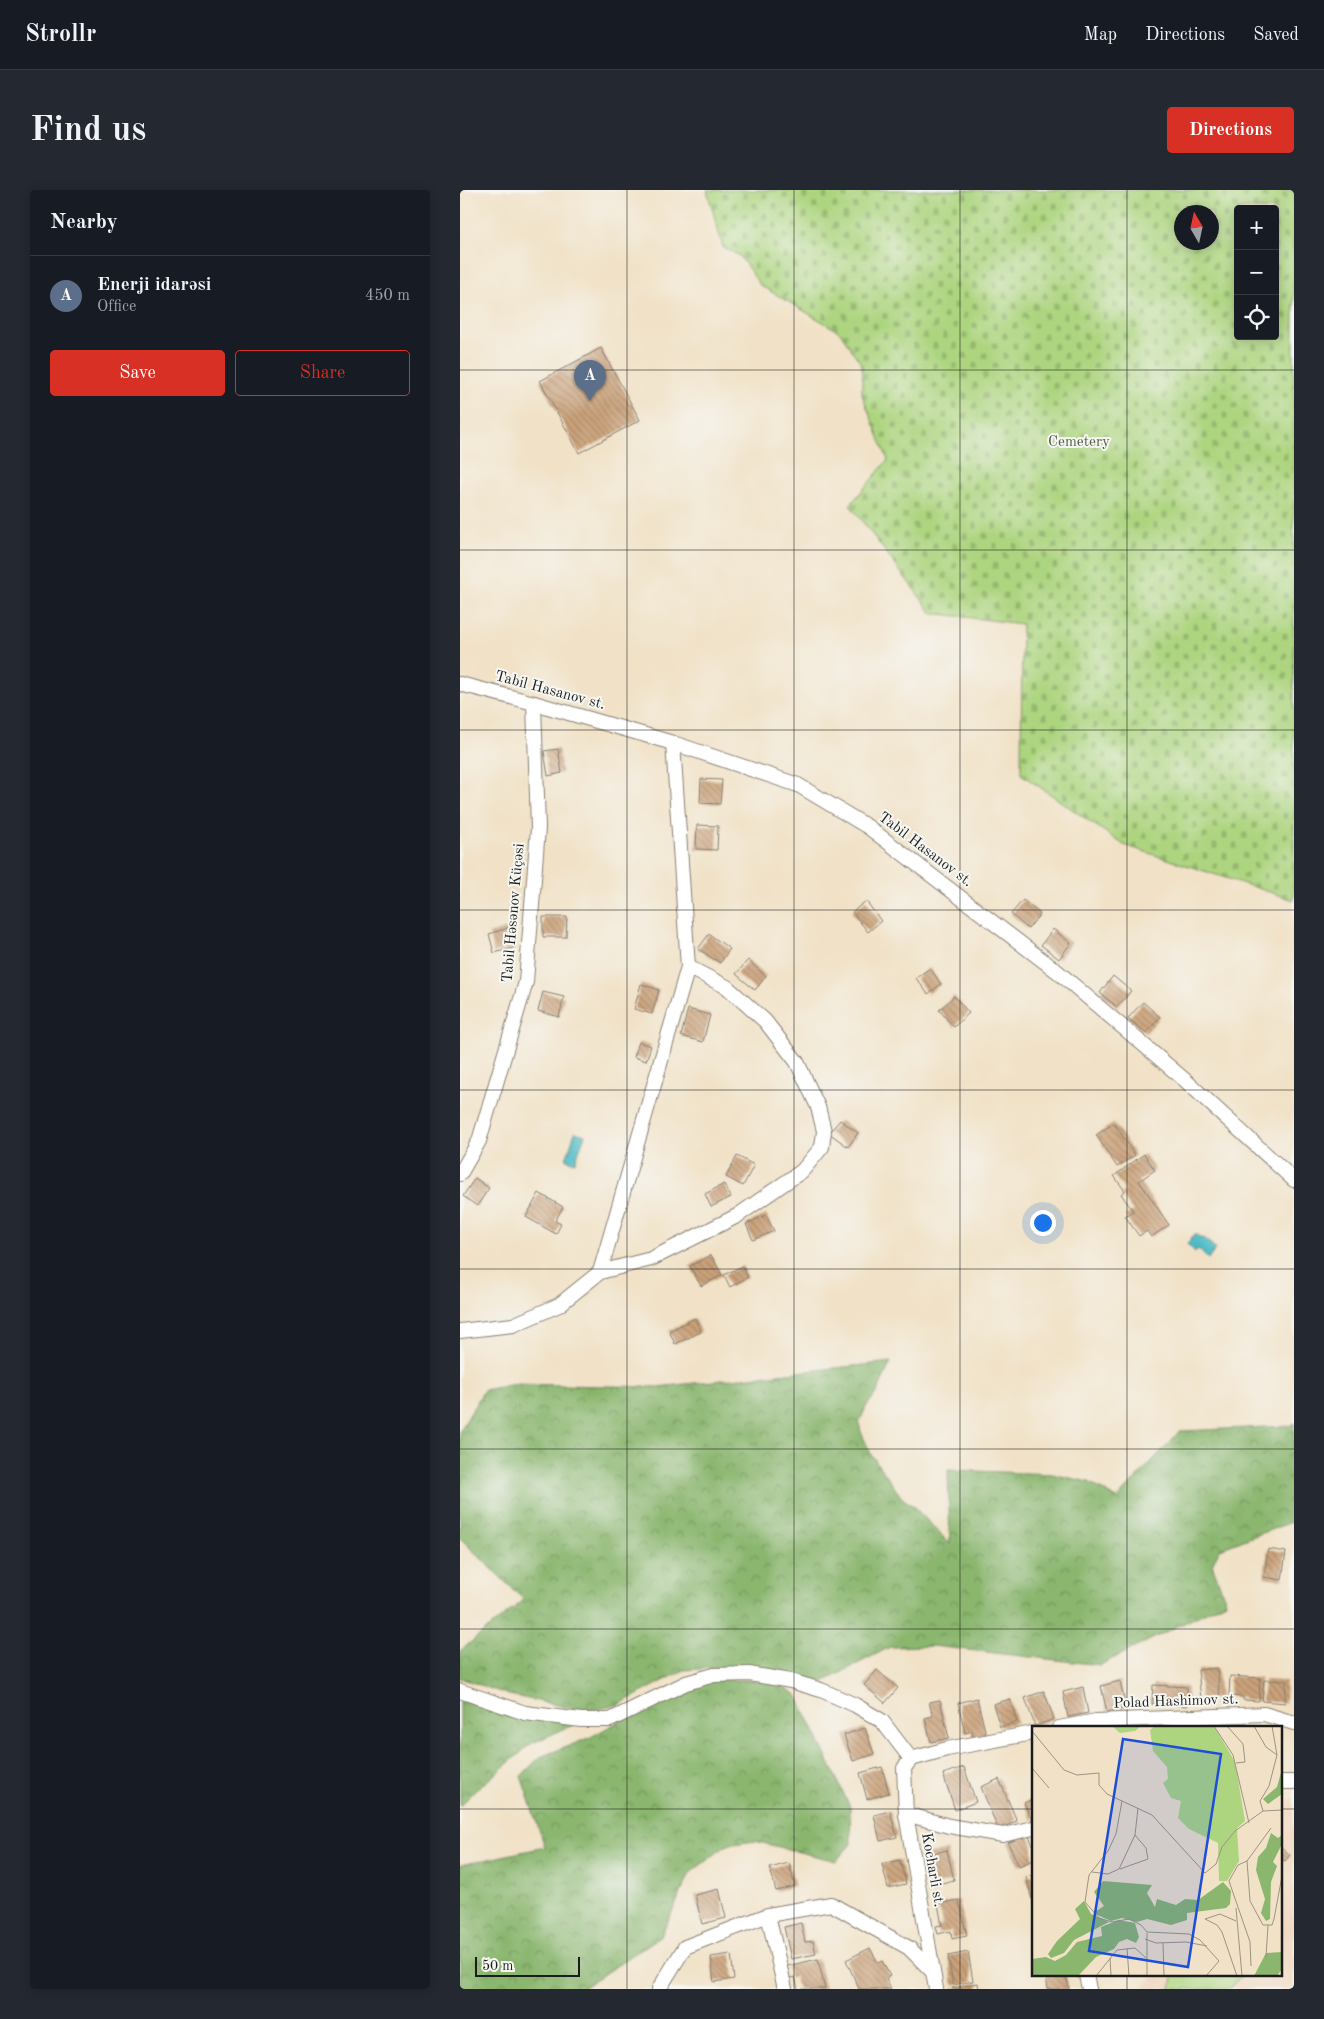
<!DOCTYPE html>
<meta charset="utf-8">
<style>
body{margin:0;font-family:"Old Standard TT",serif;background:#242831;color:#f1f3f6}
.controls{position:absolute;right:15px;top:15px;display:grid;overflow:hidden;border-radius:5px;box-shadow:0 2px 12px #0003}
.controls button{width:45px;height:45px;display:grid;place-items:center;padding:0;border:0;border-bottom:1px solid #363941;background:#171b24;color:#f1f3f6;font:25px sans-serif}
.compass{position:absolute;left:714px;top:15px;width:45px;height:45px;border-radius:50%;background:#171b24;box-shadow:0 2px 12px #0003;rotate:351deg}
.scale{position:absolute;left:15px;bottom:12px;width:105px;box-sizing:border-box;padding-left:5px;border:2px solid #1c1c1c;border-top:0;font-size:14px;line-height:18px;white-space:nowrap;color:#1c1c1c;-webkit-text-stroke:4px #f6f6f2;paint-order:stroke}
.you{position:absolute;left:582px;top:1032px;width:18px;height:18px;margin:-12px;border:4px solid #fff;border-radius:50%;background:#1a73e8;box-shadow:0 0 0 8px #1a73e833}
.badge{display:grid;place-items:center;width:32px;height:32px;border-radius:50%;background:#d93025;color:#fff;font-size:16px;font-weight:700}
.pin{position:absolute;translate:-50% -41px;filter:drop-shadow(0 1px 2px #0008)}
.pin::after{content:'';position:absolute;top:26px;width:18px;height:15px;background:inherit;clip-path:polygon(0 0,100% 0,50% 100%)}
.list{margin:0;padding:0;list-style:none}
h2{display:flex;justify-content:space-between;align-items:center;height:65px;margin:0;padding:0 20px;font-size:21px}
h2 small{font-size:16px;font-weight:400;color:#9ea1a6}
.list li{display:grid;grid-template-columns:32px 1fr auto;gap:15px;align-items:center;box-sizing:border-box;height:80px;padding:0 20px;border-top:1px solid #363941}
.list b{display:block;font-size:19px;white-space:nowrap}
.list p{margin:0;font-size:16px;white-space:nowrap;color:#9ea1a6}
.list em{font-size:16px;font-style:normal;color:#9ea1a6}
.actions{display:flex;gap:10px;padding:15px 20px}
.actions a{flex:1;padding:11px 0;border:1px solid #d93025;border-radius:5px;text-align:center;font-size:18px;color:#d93025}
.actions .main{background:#d93025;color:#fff}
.icon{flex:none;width:28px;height:28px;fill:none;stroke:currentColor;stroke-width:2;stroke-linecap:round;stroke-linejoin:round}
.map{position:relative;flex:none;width:834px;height:1799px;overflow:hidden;border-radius:5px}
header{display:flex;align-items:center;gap:30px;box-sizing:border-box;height:70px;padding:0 25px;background:#171b24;border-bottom:1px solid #363941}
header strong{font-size:24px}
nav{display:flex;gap:28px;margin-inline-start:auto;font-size:18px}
.intro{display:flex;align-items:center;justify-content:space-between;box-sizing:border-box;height:120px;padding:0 30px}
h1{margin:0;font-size:35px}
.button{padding:12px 22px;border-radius:5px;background:#d93025;color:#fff;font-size:18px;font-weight:700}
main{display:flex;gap:30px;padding:0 30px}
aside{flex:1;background:#171b24;border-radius:5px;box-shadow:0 2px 12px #0003}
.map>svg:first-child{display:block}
.built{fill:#efd6bc}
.forest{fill:url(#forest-crowns);stroke:#536945}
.cemetery{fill:url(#cemetery-stones);stroke:#64784e;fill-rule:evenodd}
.park{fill:#add580;stroke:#64784e}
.water{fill:url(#water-ripples);stroke:#346b70}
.building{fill:url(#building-back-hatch)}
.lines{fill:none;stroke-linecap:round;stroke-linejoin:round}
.minor-casing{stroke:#867f72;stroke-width:16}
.minor{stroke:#fff;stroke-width:14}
.grid{fill:none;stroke:#1c1c1c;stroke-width:1;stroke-opacity:0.55}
.labels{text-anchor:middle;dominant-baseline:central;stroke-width:4;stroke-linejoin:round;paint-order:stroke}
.park-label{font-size:15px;fill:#4f5d3f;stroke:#f6f6f2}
.street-label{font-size:15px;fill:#1c1c1c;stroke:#f6f6f2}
.inset-road{fill:none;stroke:#9c9383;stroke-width:1}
.view{fill:#1d4ed8;fill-opacity:0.15;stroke:#1d4ed8;stroke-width:2.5}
.inset-edge{fill:none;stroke:#1c1c1c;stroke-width:2.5}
</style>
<header>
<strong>Strollr</strong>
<nav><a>Map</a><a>Directions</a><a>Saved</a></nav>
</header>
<div class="intro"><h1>Find us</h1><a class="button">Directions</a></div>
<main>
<aside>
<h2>Nearby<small></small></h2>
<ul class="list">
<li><span class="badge" style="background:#5c6f8a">A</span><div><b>Enerji idarəsi</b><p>Office</p></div><em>450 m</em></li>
</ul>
<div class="actions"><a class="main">Save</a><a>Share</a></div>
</aside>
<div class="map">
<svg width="834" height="1799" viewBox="0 0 834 1799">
<defs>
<pattern id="forest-crowns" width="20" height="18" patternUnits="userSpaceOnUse" patternTransform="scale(1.25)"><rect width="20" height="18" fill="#8ab66e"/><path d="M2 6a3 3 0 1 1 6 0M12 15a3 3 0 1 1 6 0" fill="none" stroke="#70935a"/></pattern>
<pattern id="cemetery-stones" width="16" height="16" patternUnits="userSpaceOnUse" patternTransform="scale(1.25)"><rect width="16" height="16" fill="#add580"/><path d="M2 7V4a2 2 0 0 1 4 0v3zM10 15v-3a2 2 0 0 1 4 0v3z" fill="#94b66e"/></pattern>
<pattern id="water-ripples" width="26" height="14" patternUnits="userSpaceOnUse" patternTransform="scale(1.25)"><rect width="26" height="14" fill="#4cbac4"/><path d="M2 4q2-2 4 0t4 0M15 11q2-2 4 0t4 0" fill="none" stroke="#429fa8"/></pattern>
<pattern id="building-back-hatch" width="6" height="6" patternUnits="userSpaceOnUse" patternTransform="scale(1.25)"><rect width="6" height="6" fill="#cba27a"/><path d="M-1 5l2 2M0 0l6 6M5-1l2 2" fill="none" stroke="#a48363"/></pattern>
</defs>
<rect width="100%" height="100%" fill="#f6f6f2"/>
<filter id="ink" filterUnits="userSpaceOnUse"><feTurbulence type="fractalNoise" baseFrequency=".02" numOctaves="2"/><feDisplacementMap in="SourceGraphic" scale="10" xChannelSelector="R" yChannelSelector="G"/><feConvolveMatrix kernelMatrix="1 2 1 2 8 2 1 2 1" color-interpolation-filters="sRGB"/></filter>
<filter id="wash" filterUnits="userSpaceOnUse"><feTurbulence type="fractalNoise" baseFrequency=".0096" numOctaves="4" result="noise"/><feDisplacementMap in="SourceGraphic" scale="20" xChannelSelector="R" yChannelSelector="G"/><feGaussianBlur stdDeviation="1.12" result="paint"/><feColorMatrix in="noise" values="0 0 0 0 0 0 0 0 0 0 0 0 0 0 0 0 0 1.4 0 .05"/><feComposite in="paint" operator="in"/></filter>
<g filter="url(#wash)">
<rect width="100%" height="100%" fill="#f1e2c7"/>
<path class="built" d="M834,1608V1799H682L694,1785H820V1618L828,1610Z"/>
<g class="forest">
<path d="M431,1172L417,1202L406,1217L399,1233L401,1242L411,1264L442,1308L452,1315L490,1354L488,1280L592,1284L629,1292L657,1309L720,1241L829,1236L834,1233V1331L760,1359L752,1374L766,1412L640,1475L473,1456L430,1457L357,1495L310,1479L269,1477L224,1480L158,1515L137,1519H116L49,1505L0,1488V1461L64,1410L0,1348V1241L24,1200L55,1194L197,1197Z"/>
<path d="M255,1490H288L323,1496L337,1505L390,1617L391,1654L376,1671L295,1651L267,1655L230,1683L201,1746L121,1799H0V1676L5,1674L85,1657L61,1586L80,1567L129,1548L206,1505Z"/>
<path d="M0,1508L53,1524L120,1532L72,1553L16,1600L0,1616Z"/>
</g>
<path class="cemetery" d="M247,0H834V710L664,655L561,584L562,434L472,423L390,315L428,270L402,205V175L380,142L300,95L280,66L263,57ZM778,19H815V146H778ZM722,22H752V52H722Z"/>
<path class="park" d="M713,1785H781L770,1799H711Z"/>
<g class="water">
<path d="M115,942L125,945L115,972L106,969Z"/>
<path d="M735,1044L742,1049L744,1048L756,1059L748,1069L738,1059L735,1062L727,1054Z"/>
</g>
<g id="blocks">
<g class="building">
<path d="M141,158L180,230L119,263L80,191Z"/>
<path d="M98,559L102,583L88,586L84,561Z"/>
<path d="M241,589L262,590L260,614L240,613Z"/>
<path d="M237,635L258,636L257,660L236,659Z"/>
<path d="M563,710L580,724L568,739L551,724Z"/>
<path d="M406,711L421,731L408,742L392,722Z"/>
<path d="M83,727H107L106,747H83Z"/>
<path d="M51,737L56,757L34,763L29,744Z"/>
<path d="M593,739L611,753L599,769L581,755Z"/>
<path d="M249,744L270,759L260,773L238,759Z"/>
<path d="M288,770L306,786L295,800L276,784Z"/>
<path d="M470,778L481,794L468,804L456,788Z"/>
<path d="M653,786L671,801L657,817L640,803Z"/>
<path d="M181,794L199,800L192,824L174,819Z"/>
<path d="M83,802L104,807L99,827L78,821Z"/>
<path d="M494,806L509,823L494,837L479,820Z"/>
<path d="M683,812L700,827L686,843L668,828Z"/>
<path d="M228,819L250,825L243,852L221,846Z"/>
<path d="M179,852L191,856L186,871L174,867Z"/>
<path d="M380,930L398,943L388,957L369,943Z"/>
<path d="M654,933L675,965L657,977L636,945Z"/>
<path d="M684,964L695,980L679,991L709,1035L691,1047L687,1041L679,1046L665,1026L673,1021L661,1004L665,1001L654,986Z"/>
<path d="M277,966L294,975L283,996L266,987Z"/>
<path d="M15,988L29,998L17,1016L3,1006Z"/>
<path d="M264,994L271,1007L251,1017L245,1004Z"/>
<path d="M79,1003L103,1017L95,1031L101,1034L96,1044L66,1027Z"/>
<path d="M306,1025L314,1041L293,1050L286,1034Z"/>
<path d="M251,1065L262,1085L241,1096L230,1076Z"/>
<path d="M282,1076L288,1087L270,1097L264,1085Z"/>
<path d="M235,1128L241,1142L215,1154L209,1141Z"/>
<path d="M808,1359L826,1362L822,1390L804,1387Z"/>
<path d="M757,1478L760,1508L741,1509L738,1480Z"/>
<path d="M417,1480L438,1498L425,1513L404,1495Z"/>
<path d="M770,1486L800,1488L799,1511L783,1510V1507L769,1506Z"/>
<path d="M804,1490L826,1491L825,1513L802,1511Z"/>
<path d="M660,1491L666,1518L647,1522L641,1496Z"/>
<path d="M693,1495L727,1497V1516L692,1514Z"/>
<path d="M623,1497L628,1523L608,1527L603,1502Z"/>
<path d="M584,1501L594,1529L575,1536L565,1508Z"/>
<path d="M517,1508L526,1545L513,1548L512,1541L505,1543L498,1513Z"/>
<path d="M550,1509L557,1532L540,1537L533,1514Z"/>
<path d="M480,1510L489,1548L471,1552L465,1528L473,1526L469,1512Z"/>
<path d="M405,1538L414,1564L393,1571L384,1545Z"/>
<path d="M422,1577L429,1603L407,1609L400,1583Z"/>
<path d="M504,1577L516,1612L495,1620L483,1584Z"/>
<path d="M539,1589L557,1631L538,1639L521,1597Z"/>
<path d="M573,1609V1632L564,1613Z"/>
<path d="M430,1621L437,1647L420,1651L414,1625Z"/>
<path d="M568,1644L573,1655V1670L559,1676L548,1653Z"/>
<path d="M820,1656L830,1665L825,1671L820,1667Z"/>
<path d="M487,1660L494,1690L474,1695L467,1665Z"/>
<path d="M440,1670L446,1694L428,1698L422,1674Z"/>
<path d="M329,1673L335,1696L316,1701L310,1678Z"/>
<path d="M573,1685V1709H572L566,1687Z"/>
<path d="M259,1699L266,1728L242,1734L235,1705Z"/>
<path d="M499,1710L507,1746L492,1749L491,1741L478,1744L476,1736L482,1735L478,1714Z"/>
<path d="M341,1733L345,1752L353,1751L356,1764L331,1769L324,1737Z"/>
<path d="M410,1758L418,1773L422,1771L430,1786L426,1788L431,1799H399L386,1770Z"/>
<path d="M508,1762L513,1791L493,1795L488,1766Z"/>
<path d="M271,1764L274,1789L254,1792L251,1767Z"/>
<path d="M358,1769L365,1799H338L335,1787L330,1788L327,1776Z"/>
<path d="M586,1785H606L609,1799H588Z"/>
<path d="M518,1793L519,1799H493L492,1798Z"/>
</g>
</g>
</g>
<g filter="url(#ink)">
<use href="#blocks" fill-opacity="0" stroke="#867f72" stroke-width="1"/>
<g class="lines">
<defs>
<g id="minor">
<path d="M0,494L74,513L213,553L338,595L408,637L598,782L726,891L834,990"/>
<path d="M0,984L19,951L66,792L78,638L74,513"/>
<path d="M140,1082L191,1069L277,1026L342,981L362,957L364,941L358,917L337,872L305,831L267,797L228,777"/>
<path d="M0,1141L53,1135L99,1115L140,1082L228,777L213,553"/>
<path d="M0,1501L65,1523L121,1530H150L226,1493L254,1485L289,1484L331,1491L361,1500L395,1515L422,1531L451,1569"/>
<path d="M599,1538L636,1531L804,1524L834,1533"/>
<path d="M451,1569L444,1578L446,1624L476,1799"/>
<path d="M451,1569L487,1559L573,1543"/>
<path d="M820,1592H834"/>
<path d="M446,1624L489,1636L543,1645L573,1638"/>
<path d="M308,1725L325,1799"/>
<path d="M626,1785L629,1799"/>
<path d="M199,1799L225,1757L308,1725L371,1714L449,1758L472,1781"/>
</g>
</defs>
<use href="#minor" class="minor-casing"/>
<use href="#minor" class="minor"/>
</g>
</g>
<path class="grid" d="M167,0V1799M334,0V1799M500,0V1799M667,0V1538M0,180H834M0,360H834M0,540H834M0,720H834M0,900H834M0,1079H834M0,1259H834M0,1439H834M0,1619H573M820,1619H834M667,1785V1799"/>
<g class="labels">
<g class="park-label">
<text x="619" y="252">Cemetery</text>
</g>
<g class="street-label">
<text transform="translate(90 501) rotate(15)">Tabil Hasanov st.</text>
<text transform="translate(465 660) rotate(37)">Tabil Hasanov st.</text>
<text transform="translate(54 723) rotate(-85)">Tabil Həsənov Küçəsi</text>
<text transform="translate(716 1512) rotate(-2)">Polad Hashimov st.</text>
<text transform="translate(472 1680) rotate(80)">Kocharli st.</text>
</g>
</g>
<g transform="translate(572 1536)">
<rect width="250" height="250" fill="#f1e2c7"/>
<path d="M250,43V68L236,78L231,73L245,61ZM239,107L246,112L250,109V118L241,136L245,140L239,156L238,193L234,195L229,187L233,173L224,144L226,131L234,122ZM71,155L120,159L115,167L123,181L125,173L144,179L153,173L166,174L191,156L199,165L198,178L194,182L155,187V194L139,199L115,193L105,196L90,192L79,195L61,187L72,180L62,166ZM52,175L59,188L77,196L42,214L32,227L19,232L16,228L25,215L48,193L43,183ZM87,194L103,197L107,211L104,217L95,213L87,216L82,223L64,231L46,250H0V233L14,231L23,235L34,229L45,216L70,210L69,201ZM250,226V243L245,250H222L234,227Z" fill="#8ab66e"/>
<path d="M80,0H109L103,5L88,7ZM123,0H182L203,36L213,95L205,102L207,135L195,155H187L186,117L157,103L146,92L149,75L139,72L131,57L136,53L135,41L121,25L118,4Z" fill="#add580"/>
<path class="inset-road" d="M182,0L201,29L217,97M195,0L211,18L213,36L204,37M222,0L234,21L245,29M0,5L32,44L45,49L67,47V59L75,68L120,89L173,147L184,138L190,121L203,105L231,85L250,84M0,42L17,62M90,75L84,108L76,125L57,149L53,176L67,192L80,196L97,193L109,199L115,206M231,85L228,75L237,60L245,29L240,0M239,102L215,135L218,175L231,199H240L242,193L250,150M215,135L206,139L197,155L218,216L219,240M88,143L116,133L114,122L103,109M60,146L76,148L87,143L103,109L106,82M204,182L210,250M204,195L188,188L173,193L185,199L190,206L205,250M115,206L157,208L168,214L187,235L174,250M113,213L124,217L154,216L175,220M131,217L132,250M95,222L97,250M234,231L236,199M78,232L79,250M64,250L85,224L103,222L114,232M115,250V207"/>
<path class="view" d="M91,13L189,28L156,241L57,225Z"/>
<rect width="250" height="250" class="inset-edge"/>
</g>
</svg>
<div class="controls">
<button>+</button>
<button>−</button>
<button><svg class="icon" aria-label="locate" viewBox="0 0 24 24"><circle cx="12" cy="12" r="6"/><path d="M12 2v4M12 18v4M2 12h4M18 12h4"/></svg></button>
</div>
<svg class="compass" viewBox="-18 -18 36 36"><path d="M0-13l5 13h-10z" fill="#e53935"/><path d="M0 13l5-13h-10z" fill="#9ea1a6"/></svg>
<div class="scale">50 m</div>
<div class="you"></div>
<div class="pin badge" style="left:130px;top:211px;background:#5c6f8a">A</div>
</div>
</main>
